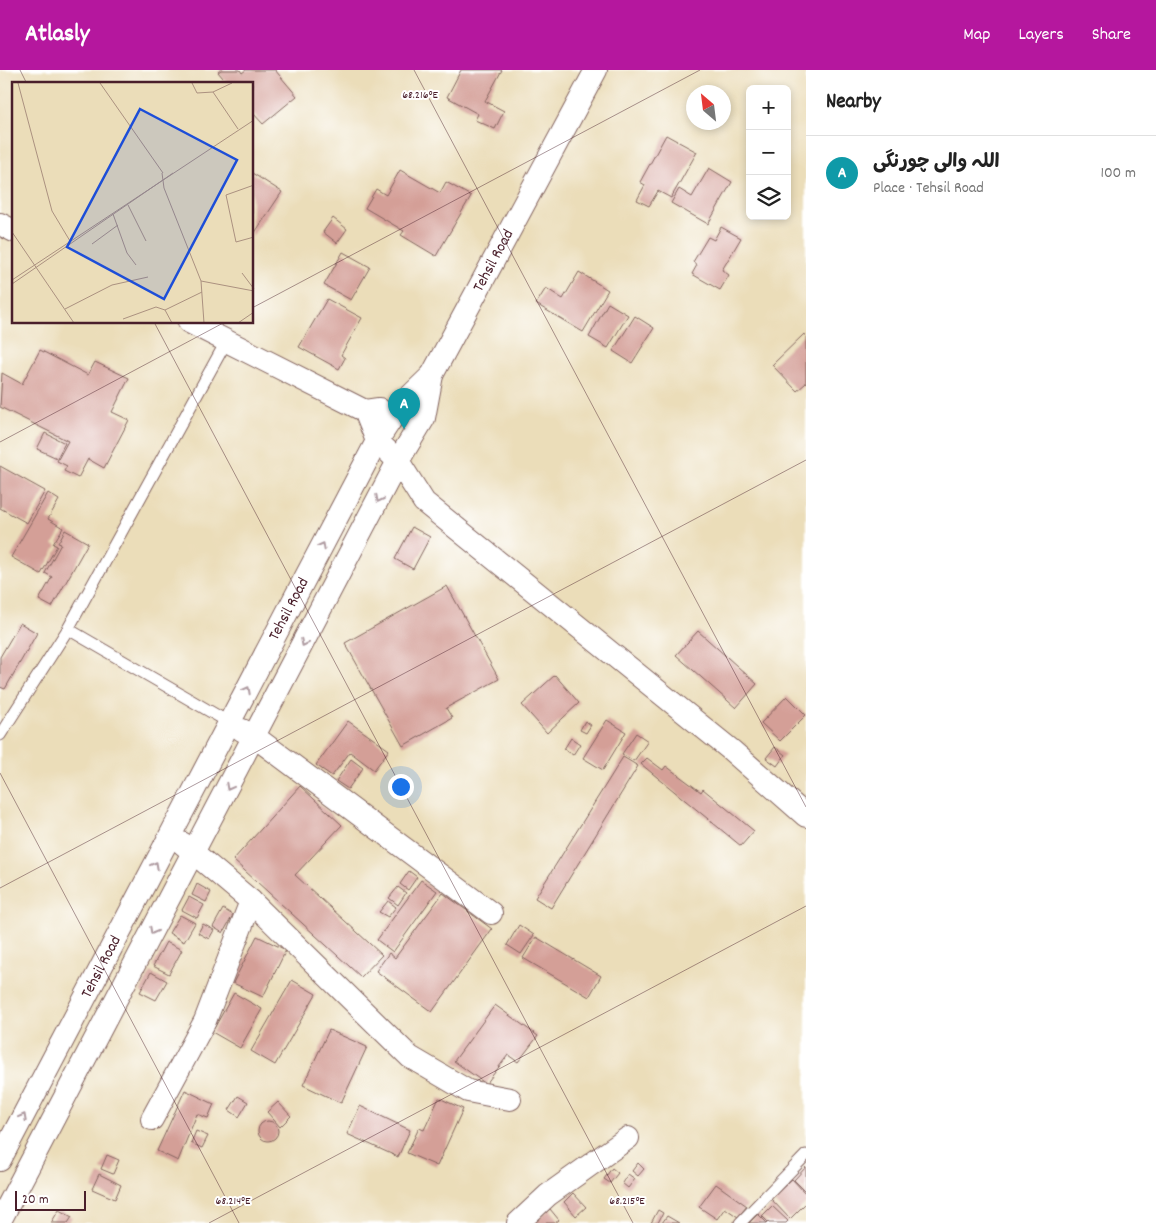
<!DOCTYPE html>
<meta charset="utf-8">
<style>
body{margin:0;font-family:Dekko,"Playpen Sans Arabic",sans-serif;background:#f6f6f6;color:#222}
.controls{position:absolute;right:15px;top:15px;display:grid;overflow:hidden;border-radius:8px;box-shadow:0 2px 8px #0003}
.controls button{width:45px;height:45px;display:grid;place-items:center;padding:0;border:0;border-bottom:1px solid #e0e0e0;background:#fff;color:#222;font:25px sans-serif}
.compass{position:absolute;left:686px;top:15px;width:45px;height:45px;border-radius:50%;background:#fff;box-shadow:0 2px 8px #0003;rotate:332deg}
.scale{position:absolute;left:15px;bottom:12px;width:71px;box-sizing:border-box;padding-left:5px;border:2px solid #4a1f2b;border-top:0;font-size:14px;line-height:18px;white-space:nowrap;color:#4a1f2b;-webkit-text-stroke:4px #fff;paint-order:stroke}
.you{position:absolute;left:400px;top:716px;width:18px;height:18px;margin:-12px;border:4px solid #fff;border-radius:50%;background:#1a73e8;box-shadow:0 0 0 8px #1a73e833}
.badge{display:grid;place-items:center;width:32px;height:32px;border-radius:50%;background:#b5179e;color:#fff;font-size:16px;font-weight:700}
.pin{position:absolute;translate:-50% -41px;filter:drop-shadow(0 1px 2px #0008)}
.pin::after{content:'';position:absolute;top:26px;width:18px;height:15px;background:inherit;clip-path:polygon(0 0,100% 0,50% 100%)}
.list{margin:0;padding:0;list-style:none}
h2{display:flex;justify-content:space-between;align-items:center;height:65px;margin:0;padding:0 20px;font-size:21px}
h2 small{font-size:16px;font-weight:400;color:#767676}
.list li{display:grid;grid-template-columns:32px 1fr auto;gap:15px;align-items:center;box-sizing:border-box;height:75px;padding:0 20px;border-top:1px solid #e0e0e0}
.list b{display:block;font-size:19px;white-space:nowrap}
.list p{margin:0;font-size:16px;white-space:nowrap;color:#767676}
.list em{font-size:16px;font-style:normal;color:#767676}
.icon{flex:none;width:28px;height:28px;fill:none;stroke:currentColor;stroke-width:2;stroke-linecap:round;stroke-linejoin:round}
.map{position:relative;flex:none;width:806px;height:1153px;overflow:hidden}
header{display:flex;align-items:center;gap:30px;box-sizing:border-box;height:70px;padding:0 25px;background:#b5179e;color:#fff}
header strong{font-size:24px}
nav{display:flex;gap:28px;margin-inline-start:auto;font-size:18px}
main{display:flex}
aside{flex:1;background:#fff}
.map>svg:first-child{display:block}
.building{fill:#d49f97}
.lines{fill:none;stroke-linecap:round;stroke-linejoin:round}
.service-casing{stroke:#82625d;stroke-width:13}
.minor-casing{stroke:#82625d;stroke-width:24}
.service{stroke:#fff;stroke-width:11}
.minor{stroke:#fff;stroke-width:22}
.oneway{stroke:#ae9aa0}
.ticks{fill:none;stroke:#4a1f2b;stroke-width:1;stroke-opacity:0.45}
.labels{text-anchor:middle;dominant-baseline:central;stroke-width:4;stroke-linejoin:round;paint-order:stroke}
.street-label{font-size:16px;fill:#4a1f2b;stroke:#fff}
.inset-road{fill:none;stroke:#ab9180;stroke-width:1}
.view{fill:#1d4ed8;fill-opacity:0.15;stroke:#1d4ed8;stroke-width:2.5}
.inset-edge{fill:none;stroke:#4a1f2b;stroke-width:2.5}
.ticks-label{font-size:12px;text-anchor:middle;fill:#4a1f2b;stroke:#fff;stroke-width:4;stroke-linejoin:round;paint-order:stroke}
</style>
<header>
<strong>Atlasly</strong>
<nav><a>Map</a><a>Layers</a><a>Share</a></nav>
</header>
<main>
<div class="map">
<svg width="806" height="1153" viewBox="0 0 806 1153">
<rect width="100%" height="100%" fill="#fff"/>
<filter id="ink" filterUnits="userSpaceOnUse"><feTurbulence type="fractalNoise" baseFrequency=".02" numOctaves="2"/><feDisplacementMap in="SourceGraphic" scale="10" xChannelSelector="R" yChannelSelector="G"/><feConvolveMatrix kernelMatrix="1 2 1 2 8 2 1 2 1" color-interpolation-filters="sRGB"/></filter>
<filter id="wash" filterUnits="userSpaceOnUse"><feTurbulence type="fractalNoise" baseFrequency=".0096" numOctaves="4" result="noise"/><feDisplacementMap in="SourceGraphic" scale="20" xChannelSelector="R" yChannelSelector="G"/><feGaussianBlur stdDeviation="1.12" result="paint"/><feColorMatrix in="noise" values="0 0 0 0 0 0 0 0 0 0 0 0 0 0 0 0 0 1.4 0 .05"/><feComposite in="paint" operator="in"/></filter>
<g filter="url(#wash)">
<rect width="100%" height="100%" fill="#ebddb9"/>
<g id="blocks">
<g class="building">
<path d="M221,0H240L242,3L246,0H275L297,26L263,54L252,42V14H228L218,2Z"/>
<path d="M461,0H502L485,31L504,41L495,59L475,50L478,44L447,27Z"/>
<path d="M666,65L697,82L671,128L658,121L649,136L637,130L645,115L640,112Z"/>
<path d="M709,98L732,112L708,154L671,133L679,119L692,127Z"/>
<path d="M400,100L440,123L446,112L471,126L436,186L401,165L404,161L365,138L376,119L386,125Z"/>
<path d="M252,103L282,122L252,167Z"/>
<path d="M333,148L347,159L337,173L323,162Z"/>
<path d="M721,157L741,168L722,200L729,205L720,220L692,204L697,195L693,192L708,167L714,170Z"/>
<path d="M343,182L370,197L351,230L324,215Z"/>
<path d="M579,202L608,220L583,262L536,234L546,218L563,229Z"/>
<path d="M327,229L362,248L341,285L345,288L339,299L299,277Z"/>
<path d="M608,233L628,245L608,278L589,267Z"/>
<path d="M635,246L654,258L632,293L613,281Z"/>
<path d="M804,264L806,267V313L797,321L772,295Z"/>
<path d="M40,280L88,305L95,292L129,308L112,342L129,350L104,398L88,389L78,408L64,401L67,396L57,391L68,371L0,337L2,303L22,314Z"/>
<path d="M45,363L65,373L57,388L37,379Z"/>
<path d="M0,396L45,421L27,453L0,438Z"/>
<path d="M48,423L59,430L48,449L63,458L53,474L57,476L41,504L11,487Z"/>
<path d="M412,457L430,467L413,499L395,489Z"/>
<path d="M65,460L88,473L52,537L39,530L52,507L45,503L61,474L58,473Z"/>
<path d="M447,516L499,609L446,638L452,648L403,676L345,573Z"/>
<path d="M20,553L37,563L5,619L0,617V587Z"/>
<path d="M698,561L757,614L736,638L676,585Z"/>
<path d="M555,605L579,633L547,663L522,635Z"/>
<path d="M787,626L806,645L780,671L761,653Z"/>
<path d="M607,650L626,662L603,700L583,688Z"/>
<path d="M348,651L389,680L374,700L350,682L332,706L316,695Z"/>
<path d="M585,651L591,655L586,663L580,660Z"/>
<path d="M636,663L648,671L634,691L622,684Z"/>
<path d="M571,668L580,674L573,685L564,679Z"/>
<path d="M775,677L785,685L777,696L766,688Z"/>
<path d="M623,687L638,696L551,838L535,828Z"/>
<path d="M647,688L663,700L666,696L701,722L703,719L754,761L741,776L641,694Z"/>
<path d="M351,689L363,698L348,719L336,711Z"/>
<path d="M300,716L342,755L295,805L382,885L361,907L233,790Z"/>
<path d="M409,801L417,807L408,820L400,814Z"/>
<path d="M421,810L437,821L393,882L377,870Z"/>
<path d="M197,814L211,822L206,832L192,825Z"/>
<path d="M398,817L406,823L398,835L389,828Z"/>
<path d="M443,823L492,859L432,942L376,901L389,883L395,888Z"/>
<path d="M189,827L204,835L197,848L182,840Z"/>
<path d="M388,831L396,837L388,847L379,842Z"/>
<path d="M223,839L233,845L223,863L213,857Z"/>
<path d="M180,845L195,853L184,872L169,863Z"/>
<path d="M203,854L214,860L209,869L198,863Z"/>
<path d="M519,855L534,865L521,884L507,875Z"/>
<path d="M257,866L286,880L263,927L233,913Z"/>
<path d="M536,867L601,906L589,927L523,888Z"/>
<path d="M166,872L182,880L169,904L153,896Z"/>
<path d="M151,902L167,911L156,930L140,922Z"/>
<path d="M292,910L316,924L275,995L251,981Z"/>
<path d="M234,923L262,939L240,978L212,962Z"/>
<path d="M495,935L538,966L518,992L508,985L486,1014L454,991Z"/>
<path d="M329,960L367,977L341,1033L303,1015Z"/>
<path d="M185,1020L214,1034L208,1048L197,1044L178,1091L157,1081Z"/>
<path d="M238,1026L248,1032L239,1047L229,1040Z"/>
<path d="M439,1028L463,1039L437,1096L407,1083L419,1058L424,1060Z"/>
<path d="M278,1032L291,1046L280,1057L267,1042Z"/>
<path d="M360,1036L410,1060L398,1087L347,1064Z"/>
<circle cx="268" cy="1061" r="10"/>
<path d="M196,1061L208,1066L202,1078L191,1073Z"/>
<path d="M107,1085L119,1090L113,1104L101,1099Z"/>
<path d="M638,1093L644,1099L638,1106L632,1101Z"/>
<path d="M806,1097V1122L794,1110Z"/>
<path d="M612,1098L618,1103L610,1113L604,1109Z"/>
<path d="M99,1104L121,1115L115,1129L92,1119Z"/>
<path d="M628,1104L635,1109L628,1118L622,1113Z"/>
<path d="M792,1109L806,1124V1133L790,1149L771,1129Z"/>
<path d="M716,1114L747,1136L738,1147L725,1138L717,1149L699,1137Z"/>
<path d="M573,1123L586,1137L576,1146L564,1132Z"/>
<path d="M772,1136L788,1151L786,1153H769L762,1146Z"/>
<path d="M550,1139L559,1150L555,1153H533Z"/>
<path d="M59,1140L72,1147L68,1153H51Z"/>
<path d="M658,1140L663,1143L658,1153H651Z"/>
<path d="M758,1144L767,1153H749Z"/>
<path d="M667,1146L679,1153H662Z"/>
</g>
</g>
</g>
<g filter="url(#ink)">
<use href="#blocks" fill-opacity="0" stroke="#82625d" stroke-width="1"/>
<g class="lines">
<defs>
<g id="service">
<path d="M226,272L68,559L230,653"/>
<path d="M0,665L68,559"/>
<path d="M740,1153L806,1085"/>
</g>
<g id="minor">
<path d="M0,154L14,161"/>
<path d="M189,252L365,341L379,339"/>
<path d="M365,341L377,371L398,391L424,432L731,680L806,746"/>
<path d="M242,660L255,667L491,843"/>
<path d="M182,773L251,831L410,987L468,1021L510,1029"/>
<path d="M152,1049L205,951L251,831"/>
<path id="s1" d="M0,1090L377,371L400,336L432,305L596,0"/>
<path d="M0,1151L398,391L424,348L432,305"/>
<path d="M518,1153L548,1125L628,1068"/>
</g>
</defs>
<use href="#service" class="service-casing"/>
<use href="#minor" class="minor-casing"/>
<use href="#service" class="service"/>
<use href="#minor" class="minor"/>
</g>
<defs><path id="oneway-chevron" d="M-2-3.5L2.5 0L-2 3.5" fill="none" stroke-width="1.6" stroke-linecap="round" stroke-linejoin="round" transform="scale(1.25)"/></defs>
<g class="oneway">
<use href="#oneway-chevron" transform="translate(379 429) rotate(117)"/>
<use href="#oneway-chevron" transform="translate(322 476) rotate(-62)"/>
<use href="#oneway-chevron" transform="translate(304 573) rotate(117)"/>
<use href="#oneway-chevron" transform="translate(247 620) rotate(-62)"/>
<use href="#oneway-chevron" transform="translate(229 717) rotate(118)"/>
<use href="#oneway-chevron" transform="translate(155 795) rotate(-62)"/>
<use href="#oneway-chevron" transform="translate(153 861) rotate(118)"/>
<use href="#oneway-chevron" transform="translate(23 1047) rotate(-62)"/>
</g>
</g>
<path class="ticks" d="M20,0L27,14M414,0L806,737M252,238L700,0M154,252L633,1153M0,372L225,252M0,703L239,1153M0,818L806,390M209,1153L806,836"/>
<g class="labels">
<g class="street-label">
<text stroke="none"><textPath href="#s1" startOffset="1028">Tehsil Road</textPath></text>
<text stroke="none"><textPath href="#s1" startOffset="622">Tehsil Road</textPath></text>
<text stroke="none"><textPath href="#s1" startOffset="218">Tehsil Road</textPath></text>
</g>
</g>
<g transform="translate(12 12)">
<rect width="241" height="241" fill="#ebddb9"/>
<path class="inset-road" d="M6,1L40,129L58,159M88,1L151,91M180,1L185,11L201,10L226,47M201,10L220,1M150,91L152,106L189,199L192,241M242,103L214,113L224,160L242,155M116,123L134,159M101,132L115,171L124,183M0,150L62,241M80,162L106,143M230,191L242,207M0,198L242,38M189,199L242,209M0,202L161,91M53,227L100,203L136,195M111,237L144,225L153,228M160,241L153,228L190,210M226,241L242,230"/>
<path class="view" d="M128,27L225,78L152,217L55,165Z"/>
<rect width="241" height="241" class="inset-edge"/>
</g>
<g class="ticks-label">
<text x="420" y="28">68.216°E</text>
<text x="233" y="1134">68.214°E</text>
<text x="627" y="1134">68.215°E</text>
</g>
</svg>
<div class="controls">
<button>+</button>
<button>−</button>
<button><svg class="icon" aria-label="layers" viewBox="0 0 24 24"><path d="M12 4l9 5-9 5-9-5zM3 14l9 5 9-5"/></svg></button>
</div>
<svg class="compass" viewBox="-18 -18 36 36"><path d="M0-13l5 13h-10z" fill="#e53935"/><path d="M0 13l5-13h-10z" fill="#767676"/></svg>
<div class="scale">20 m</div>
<div class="you"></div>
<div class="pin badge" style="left:404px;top:359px;background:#0f9aa8">A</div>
</div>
<aside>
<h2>Nearby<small></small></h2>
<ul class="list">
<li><span class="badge" style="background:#0f9aa8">A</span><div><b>اللہ والی چورنگی</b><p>Place · Tehsil Road</p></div><em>100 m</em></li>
</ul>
</aside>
</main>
